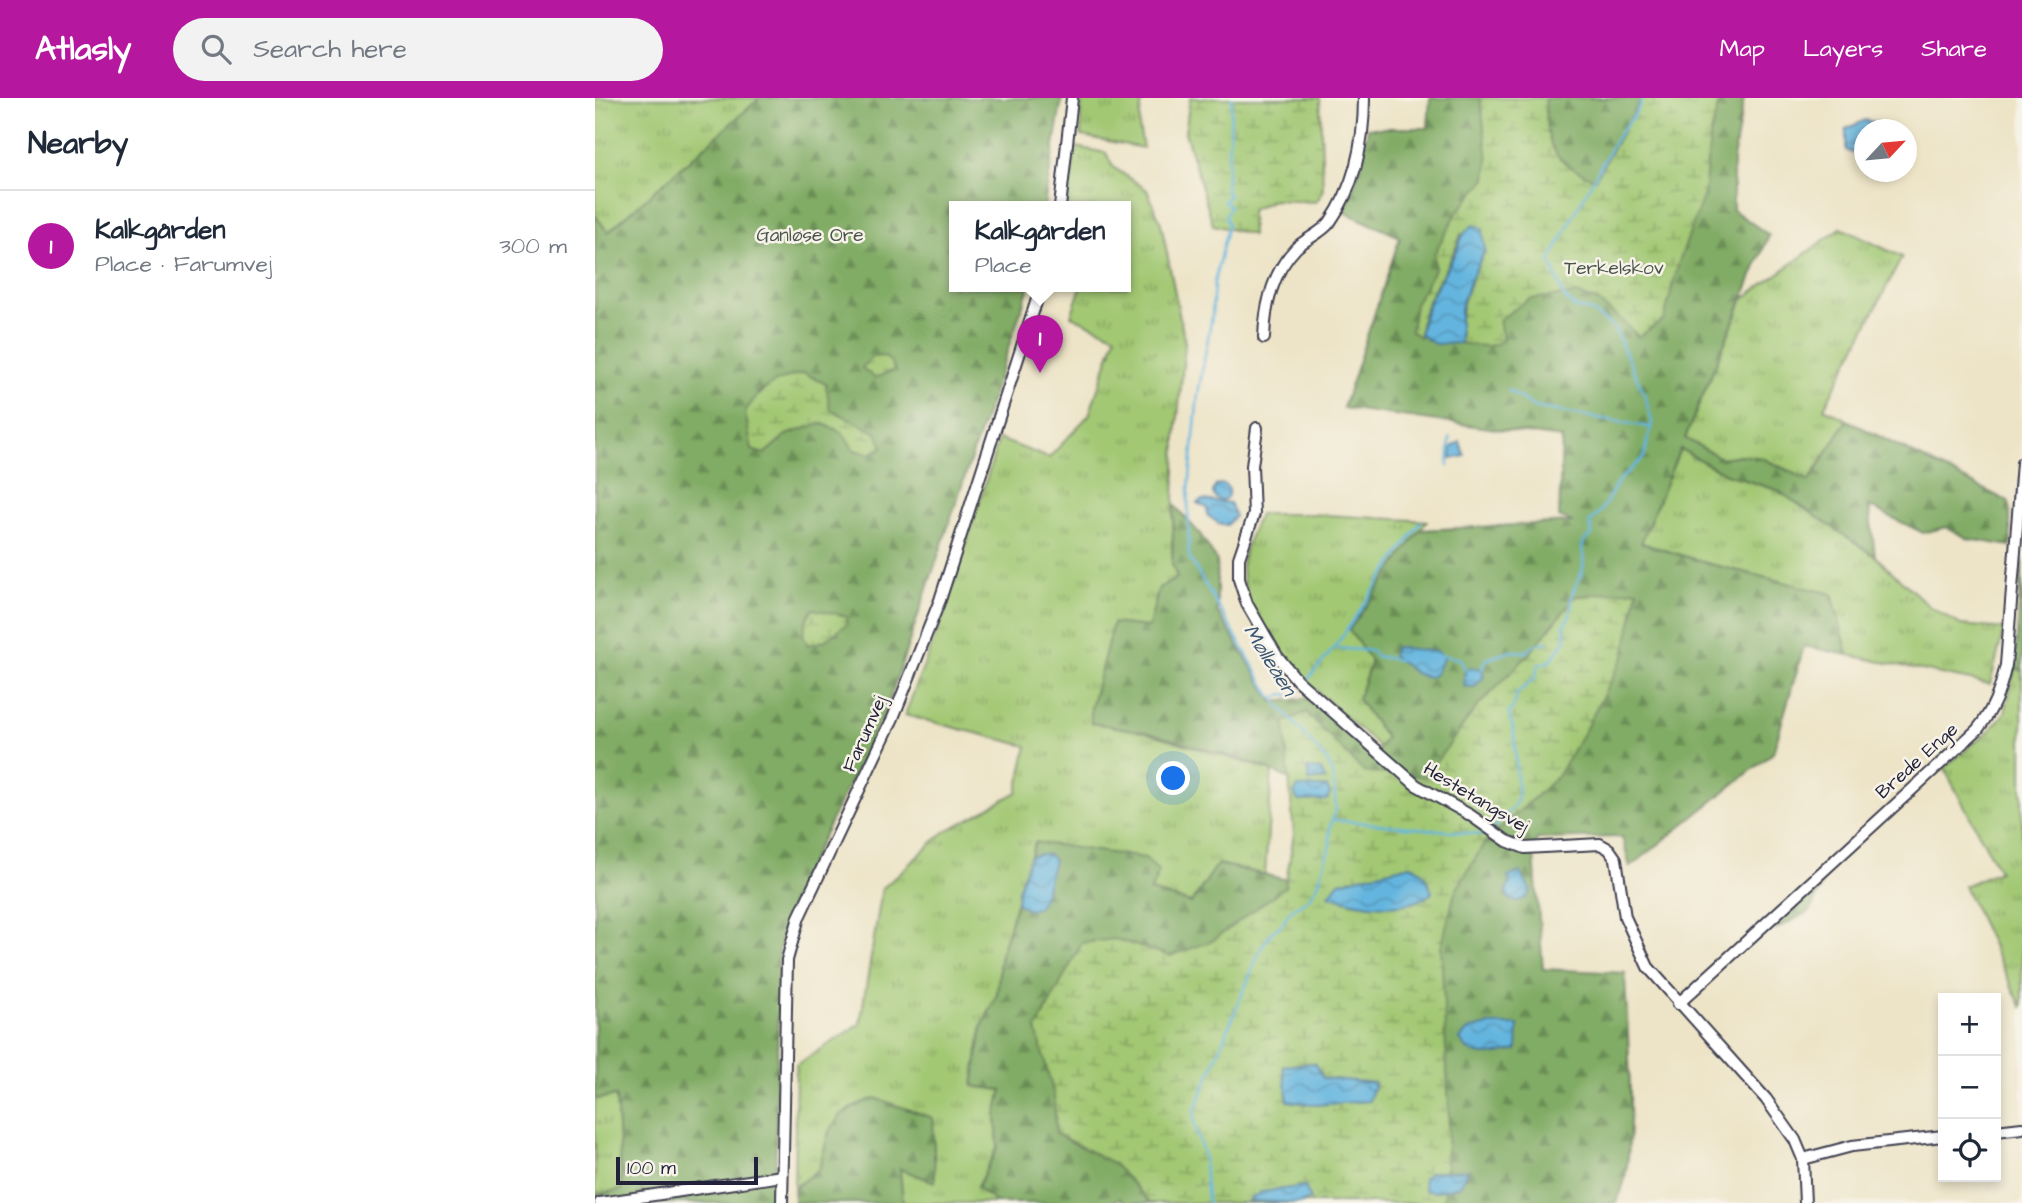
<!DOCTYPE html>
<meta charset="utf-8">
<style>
body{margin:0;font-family:"Architects Daughter",sans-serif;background:#f2f2f3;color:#1f2937}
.controls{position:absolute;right:21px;bottom:21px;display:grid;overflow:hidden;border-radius:0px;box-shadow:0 4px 10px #0003}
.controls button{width:63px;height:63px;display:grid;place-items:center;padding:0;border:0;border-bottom:2px solid #e0e1e3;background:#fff;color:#1f2937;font:35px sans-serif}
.compass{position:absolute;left:1259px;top:21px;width:63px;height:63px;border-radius:50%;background:#fff;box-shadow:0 4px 10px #0003;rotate:64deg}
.scale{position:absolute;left:21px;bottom:18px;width:142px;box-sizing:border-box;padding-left:7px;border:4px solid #22223b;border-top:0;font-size:19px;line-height:24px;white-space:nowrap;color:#22223b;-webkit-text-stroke:5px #f7f3e8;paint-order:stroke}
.you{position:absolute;left:579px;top:681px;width:24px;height:24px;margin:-18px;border:5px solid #fff;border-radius:50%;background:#1a73e8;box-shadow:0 0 0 10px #1a73e833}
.badge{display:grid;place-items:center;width:46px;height:46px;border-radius:50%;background:#b5179e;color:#fff;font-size:23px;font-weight:700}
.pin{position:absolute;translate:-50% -58px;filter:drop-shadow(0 2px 4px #0008)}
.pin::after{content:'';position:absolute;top:37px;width:24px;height:21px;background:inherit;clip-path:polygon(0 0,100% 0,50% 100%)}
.popup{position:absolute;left:354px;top:103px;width:182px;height:91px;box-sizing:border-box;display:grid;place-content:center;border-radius:0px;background:#fff;filter:drop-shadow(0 2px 5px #0005);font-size:23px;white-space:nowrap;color:#747a83}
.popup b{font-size:26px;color:#1f2937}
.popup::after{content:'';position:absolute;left:50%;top:100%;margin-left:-14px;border:14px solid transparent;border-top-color:#fff}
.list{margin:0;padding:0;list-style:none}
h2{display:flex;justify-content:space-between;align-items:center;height:91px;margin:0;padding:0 28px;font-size:30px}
h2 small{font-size:23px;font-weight:400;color:#747a83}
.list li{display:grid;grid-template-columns:46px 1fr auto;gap:21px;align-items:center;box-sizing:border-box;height:112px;padding:0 28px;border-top:2px solid #e0e1e3}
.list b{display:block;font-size:26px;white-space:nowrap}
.list p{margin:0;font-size:23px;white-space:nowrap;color:#747a83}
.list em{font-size:23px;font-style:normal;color:#747a83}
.icon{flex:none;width:38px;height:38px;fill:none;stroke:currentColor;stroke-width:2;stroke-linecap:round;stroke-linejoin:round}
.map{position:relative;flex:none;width:1427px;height:1105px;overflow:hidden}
header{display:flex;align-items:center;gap:42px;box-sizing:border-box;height:98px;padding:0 35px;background:#b5179e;color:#fff}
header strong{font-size:33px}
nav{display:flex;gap:38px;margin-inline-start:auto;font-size:24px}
.search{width:490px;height:63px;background:#f2f2f3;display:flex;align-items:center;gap:18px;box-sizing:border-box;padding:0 24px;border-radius:38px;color:#747a83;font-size:26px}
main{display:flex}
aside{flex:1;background:#fff}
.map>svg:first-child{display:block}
.grass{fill:url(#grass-tufts);stroke:#627557;stroke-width:2}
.forest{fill:url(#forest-firs);stroke:#526750;stroke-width:2;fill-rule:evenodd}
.wetland{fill:url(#wetland-marsh);stroke:#627557;stroke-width:2}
.water{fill:url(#water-waves);stroke:#436c8d;stroke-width:2}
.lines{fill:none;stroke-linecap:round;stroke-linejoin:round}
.stream{stroke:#64b5df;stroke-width:2.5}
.minor-casing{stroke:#403f50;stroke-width:14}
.minor{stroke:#fff;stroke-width:10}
.labels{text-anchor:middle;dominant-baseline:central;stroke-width:5;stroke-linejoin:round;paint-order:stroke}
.park-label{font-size:19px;fill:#48544c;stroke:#f7f3e8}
.street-label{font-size:19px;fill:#22223b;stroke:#f7f3e8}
.water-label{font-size:21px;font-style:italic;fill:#395574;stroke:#f7f3e8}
</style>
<header>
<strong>Atlasly</strong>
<div class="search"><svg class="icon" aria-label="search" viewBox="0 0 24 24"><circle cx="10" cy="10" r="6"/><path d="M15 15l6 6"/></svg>Search here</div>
<nav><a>Map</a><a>Layers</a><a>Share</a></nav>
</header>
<main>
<aside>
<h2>Nearby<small></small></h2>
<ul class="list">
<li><span class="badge">1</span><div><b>Kalkgården</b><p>Place · Farumvej</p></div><em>300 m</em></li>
</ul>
</aside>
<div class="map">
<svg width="1427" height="1105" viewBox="0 0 1427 1105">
<defs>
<pattern id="grass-tufts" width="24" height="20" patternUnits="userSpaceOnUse" patternTransform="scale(1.75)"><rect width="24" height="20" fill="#a2c873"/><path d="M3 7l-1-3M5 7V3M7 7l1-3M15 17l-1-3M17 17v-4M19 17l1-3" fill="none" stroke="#84a260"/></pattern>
<pattern id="forest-firs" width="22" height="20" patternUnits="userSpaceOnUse" patternTransform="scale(1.75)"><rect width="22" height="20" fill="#81ac65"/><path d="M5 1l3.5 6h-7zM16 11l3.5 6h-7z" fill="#698c54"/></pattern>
<pattern id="wetland-marsh" width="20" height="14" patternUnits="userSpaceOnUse" patternTransform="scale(1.75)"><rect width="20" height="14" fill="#a2c873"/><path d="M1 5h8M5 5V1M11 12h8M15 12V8" fill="none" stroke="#84a260"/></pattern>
<pattern id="water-waves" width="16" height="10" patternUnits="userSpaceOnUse" patternTransform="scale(1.75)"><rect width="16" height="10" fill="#64b5df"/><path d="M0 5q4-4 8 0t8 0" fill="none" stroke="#5293b6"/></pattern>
</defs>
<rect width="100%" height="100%" fill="#f7f3e8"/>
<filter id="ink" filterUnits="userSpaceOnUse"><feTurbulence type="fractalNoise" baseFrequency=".0143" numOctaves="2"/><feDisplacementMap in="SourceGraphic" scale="14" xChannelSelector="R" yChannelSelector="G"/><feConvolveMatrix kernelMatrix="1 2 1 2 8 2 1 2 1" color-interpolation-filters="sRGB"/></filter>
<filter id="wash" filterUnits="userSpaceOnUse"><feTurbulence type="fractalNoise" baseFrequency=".00686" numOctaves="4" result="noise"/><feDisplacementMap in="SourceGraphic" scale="28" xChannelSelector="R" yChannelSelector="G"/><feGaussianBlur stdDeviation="1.57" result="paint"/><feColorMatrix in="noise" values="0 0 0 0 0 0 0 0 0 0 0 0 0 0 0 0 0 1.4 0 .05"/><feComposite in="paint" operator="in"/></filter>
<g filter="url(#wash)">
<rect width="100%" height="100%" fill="#ede4c7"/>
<g class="grass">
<path d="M0,0H165L13,135L0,117Z"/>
<path d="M486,0H547L544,28L548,50L486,38Z"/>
<path d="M481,49L511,55L518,69L552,92L566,125L590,245L581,339L577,466L582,480L564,490L554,529L496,624L551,634L677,673L670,777L623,766L596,805L555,793L440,744L406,855L402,897L387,928L378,988L407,992L401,1018L403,1048L382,1089L402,1105H308L304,1070L340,1083L234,1034L224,1071L199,1090L201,967L265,926L287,791L348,735L422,694L432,648L310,617L352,507L404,341L454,360L494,317L521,238L476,218L486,189H531V109H472Z"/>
<path d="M1246,130L1307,159L1229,310L1252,322L1215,383L1167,360L1147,357L1126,360L1090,340L1148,201Z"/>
<path d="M1085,350L1131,376L1182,392L1206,407L1280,458L1334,508L1366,527L1409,531L1395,586L1253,557L1237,496L1115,466L1044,444Z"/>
<path d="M664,416H715L832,423L755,532L776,563L763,601L791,640L784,649C735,602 648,542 647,468C647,452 659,431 664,416Z"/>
<path d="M1420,570L1427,572V910L1369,788L1404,773L1349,670L1394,633L1410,615Z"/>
<path d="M21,997L27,1093L0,1096V1001Z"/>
</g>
<g class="forest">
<path d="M165,0H467L449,109H359V189H434L291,612L198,799L184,852L180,1105H0V1096L27,1092L21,998L0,1001V117L13,134ZM173,289L255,321L247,334L226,325L191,337L162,295Z"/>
<path d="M835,0H1149L1138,61V112L1174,137L1090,340L1126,360L1147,357L1167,360L1214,383L1252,322L1414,404L1416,448L1374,441L1351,429L1328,435L1274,408L1280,458L1182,392L1131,376L1085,351L1046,445L1115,466L1237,496L1253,557L1209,548L1178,655L1035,769L1027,739L942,741L939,758L948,871L1030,875C1031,922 1046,1074 1020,1105H531L525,1100L518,1105H402L382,1090L403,1048L401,1018L407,992L378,988L387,928L402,897L406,855L440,744L550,760L564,773L556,793L596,805L623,766L737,792L757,710L664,667L551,634L496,625V610L518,525L554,529L564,490L582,480L577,466L579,407L605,436L622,463V513L678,604L713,600L781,654L791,640L763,601L776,563L754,532L825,432L978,424L964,419L967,340L748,310L805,139L747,113L765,72L773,30H833Z"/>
<path d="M1427,460V572L1420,570Z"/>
<path d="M1224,783L1227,787L1215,813L1181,831L1176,828Z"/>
<path d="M280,1000L338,1020L340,1084L305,1071L308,1105H199V1090L224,1071L234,1034L246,1017L262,1007Z"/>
</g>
<g class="wetland">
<path d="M595,0H725L728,94L721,104L678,102L656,112L657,137L618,127L590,34Z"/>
<path d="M885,0H950C952,47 954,62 1000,81L1047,0H1125L1115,39L1109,96L1084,164L1069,221L1043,239L1030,225L1001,202L981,196L934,201L904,222L908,242C894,252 881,247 865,245C861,210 875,183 890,152L866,136C856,171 824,201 825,239L816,233L820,206L840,170L839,156L863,113L891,81L893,61Z"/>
<path d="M289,258L297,265L299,272L280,280L267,270L277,259Z"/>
<path d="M209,275L231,286L235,311L282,335L288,349L275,356L259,352L247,334L226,325L191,337L169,356L157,352L150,314C165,290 181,281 209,275Z"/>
<path d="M1043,492L1029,558L990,632L961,680L890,744L860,794L846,849L854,1013L849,1105H556L518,1065L461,1036L459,997L441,931L487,845L520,841L575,858L617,843L690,789L699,736L689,624L711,614L769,674L830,679L882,609L934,556L981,498Z"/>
<path d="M218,511L251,518L252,526L229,543L213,547L208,538L211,522Z"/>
</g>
<g class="water">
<path d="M1270,22L1283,25L1289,31L1269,32L1267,59L1251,52V31Z"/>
<path d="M878,127L887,130L890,152L873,187L865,213V245L840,246L825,237C829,206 844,185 858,159C866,146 864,137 878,127Z"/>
<path d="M865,344L870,358L856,361L857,349Z"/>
<circle cx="626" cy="394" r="8"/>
<path d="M607,402L635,405L640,418L632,427H626L612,417V410L602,405Z"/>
<path d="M800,549L843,554L849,559L840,576L833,580L820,575L797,557Z"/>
<path d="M883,570L887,571L889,578L880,589L869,588L870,571Z"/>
<path d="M712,671L726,672L730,681L714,683Z"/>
<path d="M703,689H732L735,696L732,702L703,703L699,695Z"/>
<path d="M445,756L455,757L459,763L449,798L442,810L433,812L422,805L423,792L435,758Z"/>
<path d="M816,767C829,773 833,781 837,795C812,815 763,808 734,797L744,784Z"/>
<path d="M925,774L936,793L931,800L921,804L914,801L911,792L915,786L913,779Z"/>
<path d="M893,927H923L922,952C902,957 876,964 865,941L873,932Z"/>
<path d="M719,965L728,980L780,985L774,1003L720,1007L693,1003L688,968Z"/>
<path d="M873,1072L865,1088L840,1094L830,1092L828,1080L837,1074Z"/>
<path d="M710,1088L715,1101L706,1105L653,1103L666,1094Z"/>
</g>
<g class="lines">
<g class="stream">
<path d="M913,292L939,309L1054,329"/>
<path d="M853,367L855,340"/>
<path d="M739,550L777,553L780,558L804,562"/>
<path d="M845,557L865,561L870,571"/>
<path d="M887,571L890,562L916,553L931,554L939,547L952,544"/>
<path d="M710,585L739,550L826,424"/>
<path d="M679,601L687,596L697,597L704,593"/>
<path d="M739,722L893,737"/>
<path d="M899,730L920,707L923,698L919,635L914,615L920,606L921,596L940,580L943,567L955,563L971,541L969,527C981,511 973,506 979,491C982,484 987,477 988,470C991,455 980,446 997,437L995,424L1006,413L1024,382L1049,359L1057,324L1049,295L1019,230L996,213L981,210L969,199L955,163C976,122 998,81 1021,41C1029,27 1044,16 1047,0"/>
<path d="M613,1105C610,1090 610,1076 609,1061C607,1043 596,1031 600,1012L666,850L677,834L687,826L695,813L713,801L723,787L735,746V729L741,710L738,678L732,663L676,598L594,459L593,401L603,296L617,218L619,185L633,126L630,119L635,108L629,103L634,98L631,93L637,0"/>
</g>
</g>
</g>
<g filter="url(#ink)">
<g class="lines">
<defs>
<g id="minor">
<path d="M465,109L477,0"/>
<path d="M669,240C670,207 677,175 701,150C711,140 726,136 735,124C760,88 769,43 769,0"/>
<path d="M662,330L657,368L659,416L644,460V481L652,506L682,558L702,582L821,687L875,717L912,743L930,750L1005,746L1014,751L1021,761L1030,819L1053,869L1171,1001L1200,1042L1208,1061L1210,1105"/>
<path d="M1083,906L1382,632C1399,611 1405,593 1411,567L1427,365"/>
<path d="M1401,1033L1427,1030"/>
<path d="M1208,1061L1257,1048L1348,1038"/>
<path d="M5,1105L187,1078"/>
<path d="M187,1105L192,862L204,819L298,620L345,502L446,189"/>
</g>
</defs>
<use href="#minor" class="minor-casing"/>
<use href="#minor" class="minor"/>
</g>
</g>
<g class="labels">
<g class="park-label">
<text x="215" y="137">Ganløse Ore</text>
<text x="1019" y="170">Terkelskov</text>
</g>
<g class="street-label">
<text transform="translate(270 636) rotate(-66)">Farumvej</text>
<text transform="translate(1322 663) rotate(-42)">Brede Enge</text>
<text transform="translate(881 700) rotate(31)">Hestetangsvej</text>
</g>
<g class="water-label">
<text transform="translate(675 562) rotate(58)">Mølleåen</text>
</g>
</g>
</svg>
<div class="controls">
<button>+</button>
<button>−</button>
<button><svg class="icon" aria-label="locate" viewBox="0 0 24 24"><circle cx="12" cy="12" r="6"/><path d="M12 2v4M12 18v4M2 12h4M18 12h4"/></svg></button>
</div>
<svg class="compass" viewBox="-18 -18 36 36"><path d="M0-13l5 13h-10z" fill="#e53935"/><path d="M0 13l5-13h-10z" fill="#747a83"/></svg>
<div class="scale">100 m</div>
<div class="you"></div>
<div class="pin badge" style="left:445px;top:275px">1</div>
<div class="popup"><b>Kalkgården</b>Place</div>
</div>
</main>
